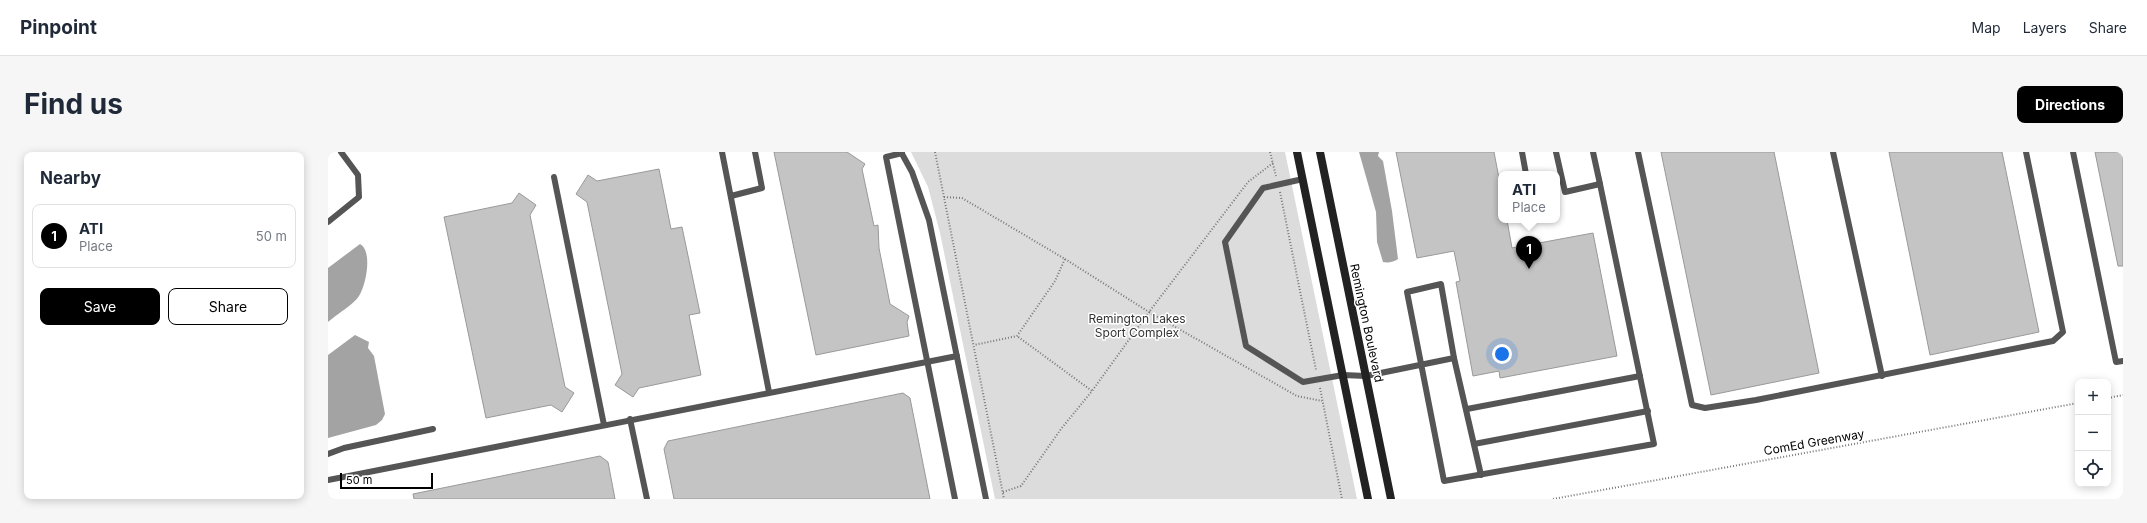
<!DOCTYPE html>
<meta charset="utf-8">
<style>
body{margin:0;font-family:Inter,sans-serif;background:#f6f6f7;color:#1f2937}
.controls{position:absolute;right:12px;bottom:12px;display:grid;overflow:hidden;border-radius:8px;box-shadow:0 2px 10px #0003}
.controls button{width:36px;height:36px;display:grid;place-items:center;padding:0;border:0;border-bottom:1px solid #e0e1e3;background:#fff;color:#1f2937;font:20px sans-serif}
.scale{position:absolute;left:12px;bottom:10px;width:93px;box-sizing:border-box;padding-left:4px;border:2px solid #000;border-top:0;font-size:11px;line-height:14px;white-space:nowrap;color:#000;-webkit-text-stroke:3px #fff;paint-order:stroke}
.you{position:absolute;left:1174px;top:202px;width:14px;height:14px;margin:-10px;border:3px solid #fff;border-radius:50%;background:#1a73e8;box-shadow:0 0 0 6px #1a73e833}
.badge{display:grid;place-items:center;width:26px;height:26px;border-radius:50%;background:#000;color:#fff;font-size:13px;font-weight:700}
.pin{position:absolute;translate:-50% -33px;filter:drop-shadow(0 1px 2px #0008)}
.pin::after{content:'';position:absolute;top:21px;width:14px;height:12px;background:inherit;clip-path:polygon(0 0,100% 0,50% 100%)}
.popup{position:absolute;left:1170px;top:19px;width:62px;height:52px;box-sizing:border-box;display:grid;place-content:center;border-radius:8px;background:#fff;filter:drop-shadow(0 1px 3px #0005);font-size:13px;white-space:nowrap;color:#747a83}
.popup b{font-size:15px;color:#1f2937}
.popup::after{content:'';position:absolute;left:50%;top:100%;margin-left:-8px;border:8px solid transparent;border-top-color:#fff}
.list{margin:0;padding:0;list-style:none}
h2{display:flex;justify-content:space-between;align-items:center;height:52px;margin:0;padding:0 16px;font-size:17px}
h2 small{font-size:13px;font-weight:400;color:#747a83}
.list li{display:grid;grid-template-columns:26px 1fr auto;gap:12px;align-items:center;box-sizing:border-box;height:64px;margin:0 8px 8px;padding:0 8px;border:1px solid #e0e1e3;border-radius:8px}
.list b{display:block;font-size:15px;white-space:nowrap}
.list p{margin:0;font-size:13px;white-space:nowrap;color:#747a83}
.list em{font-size:13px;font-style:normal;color:#747a83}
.actions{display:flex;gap:8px;padding:12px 16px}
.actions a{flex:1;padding:9px 0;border:1px solid #000;border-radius:8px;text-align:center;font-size:14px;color:#000}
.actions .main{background:#000;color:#fff}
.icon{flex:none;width:22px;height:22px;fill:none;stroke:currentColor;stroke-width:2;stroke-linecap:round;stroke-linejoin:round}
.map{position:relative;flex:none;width:1795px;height:347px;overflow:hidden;border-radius:8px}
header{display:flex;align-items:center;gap:24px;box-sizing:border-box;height:56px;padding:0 20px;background:#fff;border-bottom:1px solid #e0e1e3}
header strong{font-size:19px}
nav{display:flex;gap:22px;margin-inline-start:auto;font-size:14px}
.intro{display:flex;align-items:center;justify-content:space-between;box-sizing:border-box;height:96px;padding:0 24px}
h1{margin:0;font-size:28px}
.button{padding:10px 18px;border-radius:8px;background:#000;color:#fff;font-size:14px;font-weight:700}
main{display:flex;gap:24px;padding:0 24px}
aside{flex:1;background:#fff;border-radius:8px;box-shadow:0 2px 10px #0003}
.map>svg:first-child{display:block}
.green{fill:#dcdcdc}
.water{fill:#a3a3a3}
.building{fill:#c4c4c4;stroke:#999}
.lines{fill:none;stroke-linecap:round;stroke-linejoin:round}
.path{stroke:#777;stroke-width:2;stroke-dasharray:1 2;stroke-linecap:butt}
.lane{stroke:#555;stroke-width:6}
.secondary{stroke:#222;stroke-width:8}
.labels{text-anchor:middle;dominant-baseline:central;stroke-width:3;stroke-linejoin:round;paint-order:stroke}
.park-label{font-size:12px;fill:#333;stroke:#fff}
.street-label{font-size:12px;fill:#000;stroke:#fff}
</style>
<header>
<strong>Pinpoint</strong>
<nav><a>Map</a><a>Layers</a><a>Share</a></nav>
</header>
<div class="intro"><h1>Find us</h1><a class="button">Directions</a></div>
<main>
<aside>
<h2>Nearby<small></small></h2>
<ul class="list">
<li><span class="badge">1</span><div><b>ATI</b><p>Place</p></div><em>50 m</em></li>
</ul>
<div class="actions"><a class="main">Save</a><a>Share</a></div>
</aside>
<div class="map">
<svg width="1795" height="347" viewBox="0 0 1795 347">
<rect width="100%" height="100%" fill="#fff"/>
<path class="green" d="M583,0H957L1029,347H667L612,81L600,35Z"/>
<g class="water">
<path d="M1031,0H1051L1050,4L1055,9L1064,59L1070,107C1066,110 1060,111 1055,110L1049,90L1048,60Z"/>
<path d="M32,92C45,99 38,133 31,144C26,152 8,163 0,170V116Z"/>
<path d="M27,183L41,190L40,196L46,204L57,262L54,268L48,273L0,286V203Z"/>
</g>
<g class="building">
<path d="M446,0H519L537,12L534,17L546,74L550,73L551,96L562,152L581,164L579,170L581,184L488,203Z"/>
<path d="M1068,0H1166L1173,37V68H1179L1184,96L1265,81L1289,204L1172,226L1171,219L1145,224L1128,130L1132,129L1126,99L1089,106Z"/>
<path d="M1333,0H1446L1491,221L1383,243Z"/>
<path d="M1561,0H1674L1711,180L1602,203Z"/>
<path d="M1767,0H1795V114H1790Z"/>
<path d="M331,17L343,77L354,75L372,161L361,163L373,223L311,236L305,245L287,233L294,222L259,50L248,42L260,23L269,29Z"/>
<path d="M191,41L208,53L202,63L237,235L246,241L234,260L223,253L158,266L116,65L184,51Z"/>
<path d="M575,241L582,246L602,347H346L336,297L340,289Z"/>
<path d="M272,304L280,310L287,347H86L85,342Z"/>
</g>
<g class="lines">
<g class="path">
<path d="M607,0L676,347"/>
<path d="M942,0L948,24"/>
<path d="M945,11L920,30L821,160L969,244L994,249"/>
<path d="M952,40L988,218"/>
<path d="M616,45L634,46L737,107L727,129L689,184L646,193"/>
<path d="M737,107L821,160L764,239"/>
<path d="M992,236L1014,347"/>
<path d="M1780,246L1795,243"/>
<path d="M675,340L693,334L733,277L764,239L689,184"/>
<path d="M1225,347L1750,251"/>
</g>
<g class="lane">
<path d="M394,0L441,240"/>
<path d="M573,0L584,20L601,68L658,347"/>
<path d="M1194,0L1198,22"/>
<path d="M1265,0L1272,32"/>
<path d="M1310,0L1364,253L1377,256L1428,248L1725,189L1735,180L1698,0"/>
<path d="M1505,0L1554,224"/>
<path d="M1745,0L1788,210L1795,209"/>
<path d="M574,1L558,5L627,347"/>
<path d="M226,25L276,273"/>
<path d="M975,27L935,36L897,90L918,194L975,230L1015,223L1038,224L1126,206L1113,132L1079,140L1116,329L1326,292L1272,32L1237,40L1228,0"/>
<path d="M403,44L434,36L427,0"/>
<path d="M0,70L31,45L30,23L13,0"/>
<path d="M1126,206L1153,323"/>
<path d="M1139,257L1312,224"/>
<path d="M302,267L319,347"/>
<path d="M1146,292L1320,259"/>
<path d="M0,302L16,296L105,277"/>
<path d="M0,328L629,204"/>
</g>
<g class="secondary">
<path d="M969,0L1040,347"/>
<path d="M992,0L1063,347"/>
</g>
</g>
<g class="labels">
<g class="park-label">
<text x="809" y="166">Remington Lakes<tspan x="809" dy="14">Sport Complex</tspan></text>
</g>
<g class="street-label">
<text transform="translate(1039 171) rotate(78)">Remington Boulevard</text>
<text transform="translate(1486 290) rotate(-10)">ComEd Greenway</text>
</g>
</g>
</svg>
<div class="controls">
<button>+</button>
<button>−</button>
<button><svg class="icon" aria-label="locate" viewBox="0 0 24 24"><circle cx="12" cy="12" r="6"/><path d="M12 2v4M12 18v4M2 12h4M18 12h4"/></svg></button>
</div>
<div class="scale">50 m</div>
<div class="you"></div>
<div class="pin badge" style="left:1201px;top:117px">1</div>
<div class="popup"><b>ATI</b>Place</div>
</div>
</main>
